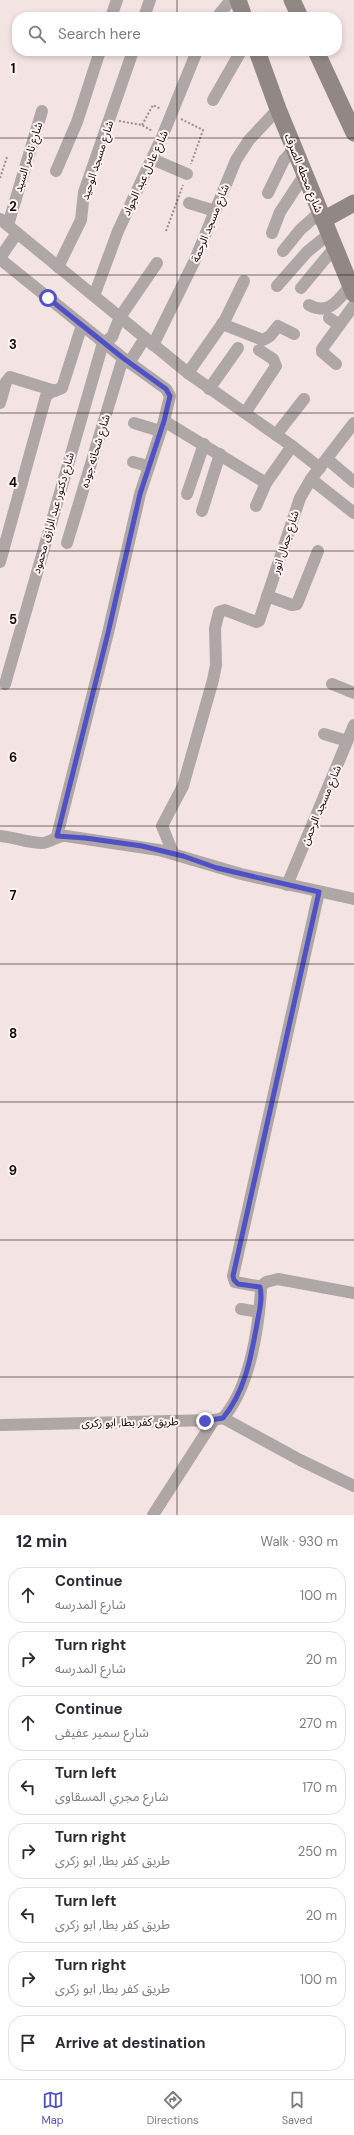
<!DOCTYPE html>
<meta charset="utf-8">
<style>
body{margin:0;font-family:"DM Sans","Noto Sans Arabic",sans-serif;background:#f2f2f3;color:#2b2b33}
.stop{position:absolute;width:12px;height:12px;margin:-9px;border:3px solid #5151c7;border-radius:50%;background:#fff}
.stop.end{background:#5151c7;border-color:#fff;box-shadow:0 1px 4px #0008}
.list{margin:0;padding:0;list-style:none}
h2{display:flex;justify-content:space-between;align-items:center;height:52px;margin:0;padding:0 16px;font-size:17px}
h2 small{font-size:13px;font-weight:400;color:#7c7c81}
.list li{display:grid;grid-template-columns:26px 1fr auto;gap:12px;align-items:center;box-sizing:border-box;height:56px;margin:0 8px 8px;padding:0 8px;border:1px solid #e1e1e2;border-radius:16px}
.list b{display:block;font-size:15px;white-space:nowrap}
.list p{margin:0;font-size:13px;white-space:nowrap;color:#7c7c81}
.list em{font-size:13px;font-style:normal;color:#7c7c81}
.icon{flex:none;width:22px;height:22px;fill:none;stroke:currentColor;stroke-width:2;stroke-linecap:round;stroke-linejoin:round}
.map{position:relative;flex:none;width:354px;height:1515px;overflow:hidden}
.search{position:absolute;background:#fff;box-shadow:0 2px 6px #0003;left:12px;right:12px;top:12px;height:44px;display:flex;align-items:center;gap:10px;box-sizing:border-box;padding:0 14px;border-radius:16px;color:#7c7c81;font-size:15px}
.sheet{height:564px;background:#fff}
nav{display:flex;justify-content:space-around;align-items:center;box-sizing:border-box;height:56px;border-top:1px solid #e1e1e2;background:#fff;font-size:11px;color:#7c7c81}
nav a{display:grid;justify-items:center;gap:2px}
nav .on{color:#5151c7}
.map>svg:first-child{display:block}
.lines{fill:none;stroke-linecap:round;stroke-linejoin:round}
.path{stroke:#9a8d8d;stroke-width:2;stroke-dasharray:2 2;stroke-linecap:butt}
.street{stroke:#aea7a5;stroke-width:12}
.secondary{stroke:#918885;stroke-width:17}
.route{stroke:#5151c7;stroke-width:5}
.grid{fill:none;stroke:#0f0a0a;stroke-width:1;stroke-opacity:0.55}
.labels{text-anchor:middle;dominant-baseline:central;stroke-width:4;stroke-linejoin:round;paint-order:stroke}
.street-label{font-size:11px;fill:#0f0a0a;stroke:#fff2f1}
.grid-label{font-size:13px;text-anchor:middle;font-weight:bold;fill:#0f0a0a;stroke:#fff2f1;stroke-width:4;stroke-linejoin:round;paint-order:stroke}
</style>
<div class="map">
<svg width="354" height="1515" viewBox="0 0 354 1515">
<rect width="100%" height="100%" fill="#f4e3e3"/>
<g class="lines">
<g class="path">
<path d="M181,119L203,130L191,164"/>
<path d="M119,121L142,125L152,131"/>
<path d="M142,125L153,105L161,109"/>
<path d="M0,178L7,157"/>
<path d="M166,231L183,185"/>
</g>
<g class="street">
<path d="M111,17L117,0"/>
<path d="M144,17L150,0"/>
<path d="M217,17L231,0"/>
<path d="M213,100L241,51"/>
<path d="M152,159L187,174"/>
<path d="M56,171L77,122L100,51"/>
<path d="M268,193L284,160L295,148"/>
<path d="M189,203L215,211"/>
<path d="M0,219L188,373L292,446L320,468"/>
<path d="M8,225L42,111"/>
<path d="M272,233L280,212L305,174"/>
<path d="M283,251L300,230L320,212"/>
<path d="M0,258L17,233"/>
<path d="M0,259L123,358L166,389L170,396L164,421L140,494L108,633L57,836"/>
<path d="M58,267L81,220L84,192L133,51"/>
<path d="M277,286L307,252L329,234"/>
<path d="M301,288L335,247"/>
<path d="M94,296L118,231L162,137L197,51"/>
<path d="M309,305C329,316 338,300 350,286"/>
<path d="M329,318L339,325"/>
<path d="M222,324L263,340L270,336L278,326L294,334"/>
<path d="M153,345L194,262L236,160L249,140L278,109"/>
<path d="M129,363L145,338"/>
<path d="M336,364L322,352V349L354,305"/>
<path d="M188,373L225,320L244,281"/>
<path d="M209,389L238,348"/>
<path d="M0,403L6,382L10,377L55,391"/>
<path d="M245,413L276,366L273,359L259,350"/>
<path d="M164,421L266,483"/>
<path d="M134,423L160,431"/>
<path d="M276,435L304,399"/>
<path d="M327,459L354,482"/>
<path d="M133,462L148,466"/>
<path d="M311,479L354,513"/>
<path d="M187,494L204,444"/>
<path d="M256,506L266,483L292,446"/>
<path d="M202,511L220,454"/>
<path d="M67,543L123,358"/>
<path d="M0,562L46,396L51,392L62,388L82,325"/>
<path d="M267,596L292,605L297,604L318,551"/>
<path d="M5,684L103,343L112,337L120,317L157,263"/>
<path d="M332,684L354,693"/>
<path d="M324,734L347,741"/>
<path d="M0,836C14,837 28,843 42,843C51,843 56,835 66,836L159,850L241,874L354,899"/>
<path d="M173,853L162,826L183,786L213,680L216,665L215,628L219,612L225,610L256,622L259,621L300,498L311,479L354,423"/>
<path d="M287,885L354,725"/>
<path d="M260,1287L266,1282L278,1279L354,1293"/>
<path d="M241,1309L259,1312"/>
<path d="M223,1418L300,1460L354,1486"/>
<path d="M0,1425L214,1420L223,1418C250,1387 258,1331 261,1291L260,1287L257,1286L235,1282L233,1276L319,892"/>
<path d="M153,1515L214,1420"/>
</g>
<g class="secondary">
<path d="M238,0L244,17"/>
<path d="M292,0L300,17"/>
<path d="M257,51L278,109L354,294"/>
<path d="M316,51L354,133"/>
<path d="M323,220L354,203"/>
</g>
</g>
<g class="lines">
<path class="route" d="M48,298L123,358L166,389L170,396L164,421L140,494L108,633L57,836L85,838L142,846L183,856L217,868L319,892L233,1276L234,1280L238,1284L260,1287C263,1299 259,1312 257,1324C251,1357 245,1392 223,1418L205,1421"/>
</g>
<path class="grid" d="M177,0V17M177,51V1515M0,138H354M0,275H354M0,413H354M0,551H354M0,689H354M0,826H354M0,964H354M0,1102H354M0,1240H354M0,1377H354"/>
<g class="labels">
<g class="street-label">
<text transform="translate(28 157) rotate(-73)">شارع ناصر السيد</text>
<text transform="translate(97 160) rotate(-72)">شارع مسجد الوحيد</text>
<text transform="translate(145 173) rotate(-65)">شارع عادل عبد الجواد</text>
<text transform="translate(304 173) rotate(68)">شارع محطه الصرف</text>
<text transform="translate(210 223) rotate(-68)">شارع مسجد الرحمة</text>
<text transform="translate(95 451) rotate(-73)">شارع شحاته جوده</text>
<text transform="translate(53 513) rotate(-74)">شارع دكتور عبد الرازق محمود</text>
<text transform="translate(285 542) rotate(-72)">شارع جمال انور</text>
<text transform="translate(321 805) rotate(-67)">شارع مسجد الرحمن</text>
<text transform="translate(130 1422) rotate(-1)">طريق كفر بطا, ابو زكرى</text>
</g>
</g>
<g class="grid-label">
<text x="13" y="73">1</text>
<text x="13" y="211">2</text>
<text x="13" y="349">3</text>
<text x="13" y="487">4</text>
<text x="13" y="624">5</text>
<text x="13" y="762">6</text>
<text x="13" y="900">7</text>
<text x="13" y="1038">8</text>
<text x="13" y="1175">9</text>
</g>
</svg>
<div class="stop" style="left:48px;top:298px"></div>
<div class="stop end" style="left:205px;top:1421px"></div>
<div class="search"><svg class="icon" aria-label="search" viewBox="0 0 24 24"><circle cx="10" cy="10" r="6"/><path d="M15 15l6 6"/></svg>Search here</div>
</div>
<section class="sheet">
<h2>12 min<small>Walk · 930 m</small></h2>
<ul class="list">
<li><svg class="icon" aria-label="ahead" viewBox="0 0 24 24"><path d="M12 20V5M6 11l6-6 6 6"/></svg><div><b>Continue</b><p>شارع المدرسه</p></div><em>100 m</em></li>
<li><svg class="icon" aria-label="right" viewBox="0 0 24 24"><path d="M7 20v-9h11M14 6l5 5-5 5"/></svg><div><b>Turn right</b><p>شارع المدرسه</p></div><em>20 m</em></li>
<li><svg class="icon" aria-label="ahead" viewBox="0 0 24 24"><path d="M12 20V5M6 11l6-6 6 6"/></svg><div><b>Continue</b><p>شارع سمير عفيفى</p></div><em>270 m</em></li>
<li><svg class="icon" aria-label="left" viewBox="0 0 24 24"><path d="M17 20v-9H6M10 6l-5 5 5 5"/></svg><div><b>Turn left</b><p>شارع مجري المسقاوى</p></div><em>170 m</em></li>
<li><svg class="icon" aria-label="right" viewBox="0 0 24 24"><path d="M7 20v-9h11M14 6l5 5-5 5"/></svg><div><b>Turn right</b><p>طريق كفر بطا, ابو زكرى</p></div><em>250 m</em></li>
<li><svg class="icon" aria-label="left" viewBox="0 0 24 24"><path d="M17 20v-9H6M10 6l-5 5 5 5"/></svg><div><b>Turn left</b><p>طريق كفر بطا, ابو زكرى</p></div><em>20 m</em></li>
<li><svg class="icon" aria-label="right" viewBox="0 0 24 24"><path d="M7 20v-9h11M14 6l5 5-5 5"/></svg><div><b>Turn right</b><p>طريق كفر بطا, ابو زكرى</p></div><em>100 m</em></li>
<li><svg class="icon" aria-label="arrive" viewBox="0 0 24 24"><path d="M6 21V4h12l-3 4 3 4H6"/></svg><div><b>Arrive at destination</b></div></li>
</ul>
</section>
<nav>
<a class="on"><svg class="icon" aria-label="map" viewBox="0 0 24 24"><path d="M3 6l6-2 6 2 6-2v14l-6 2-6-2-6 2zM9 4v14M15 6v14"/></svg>Map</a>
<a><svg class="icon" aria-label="directions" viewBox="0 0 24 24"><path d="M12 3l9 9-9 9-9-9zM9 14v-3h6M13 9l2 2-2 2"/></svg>Directions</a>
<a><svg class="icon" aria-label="saved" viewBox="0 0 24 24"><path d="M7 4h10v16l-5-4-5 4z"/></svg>Saved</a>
</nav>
